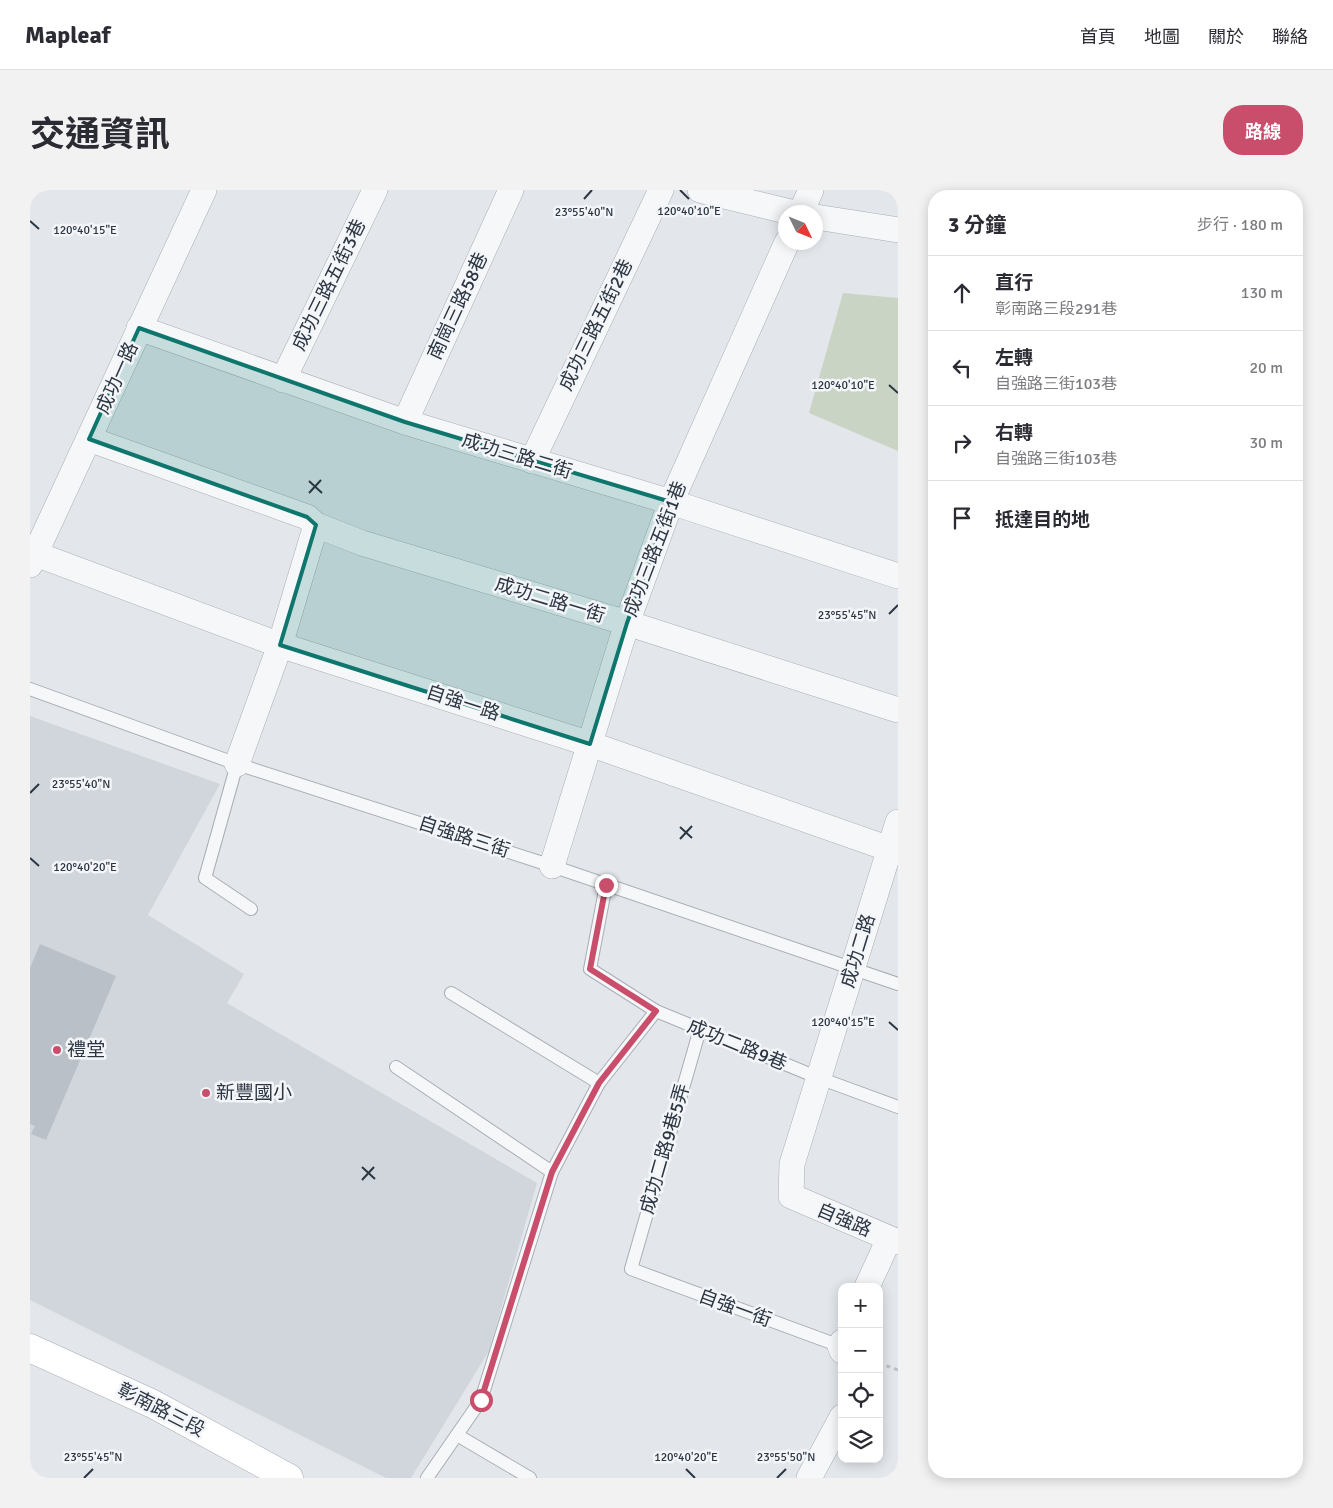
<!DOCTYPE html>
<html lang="zh-TW">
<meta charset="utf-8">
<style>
body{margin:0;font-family:Signika,"Noto Sans TC",sans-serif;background:#f2f2f3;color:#2b2b33}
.controls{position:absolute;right:15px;bottom:15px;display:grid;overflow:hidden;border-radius:10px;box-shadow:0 2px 12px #0003}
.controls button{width:45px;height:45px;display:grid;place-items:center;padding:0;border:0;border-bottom:1px solid #e1e1e2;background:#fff;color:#2b2b33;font:25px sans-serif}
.compass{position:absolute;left:748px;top:15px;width:45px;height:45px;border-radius:50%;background:#fff;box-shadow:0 2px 12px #0003;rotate:133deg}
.stop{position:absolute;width:15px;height:15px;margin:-11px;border:4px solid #c94e6b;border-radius:50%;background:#fff}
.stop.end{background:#c94e6b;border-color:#fff;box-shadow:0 1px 5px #0008}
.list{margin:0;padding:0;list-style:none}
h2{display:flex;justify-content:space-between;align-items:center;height:65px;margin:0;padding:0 20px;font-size:21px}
h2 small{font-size:16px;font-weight:400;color:#7c7c81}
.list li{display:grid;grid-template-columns:32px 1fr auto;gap:15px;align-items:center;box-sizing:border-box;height:75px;padding:0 20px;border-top:1px solid #e1e1e2}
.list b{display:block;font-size:19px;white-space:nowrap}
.list p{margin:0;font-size:16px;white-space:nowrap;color:#7c7c81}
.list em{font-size:16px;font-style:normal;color:#7c7c81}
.icon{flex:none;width:28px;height:28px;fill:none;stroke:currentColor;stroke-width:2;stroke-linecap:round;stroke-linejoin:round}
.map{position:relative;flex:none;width:868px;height:1288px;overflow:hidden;border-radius:20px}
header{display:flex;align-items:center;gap:30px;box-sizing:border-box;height:70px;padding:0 25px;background:#fff;border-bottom:1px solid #e1e1e2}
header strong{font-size:24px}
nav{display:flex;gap:28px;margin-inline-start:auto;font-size:18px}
.intro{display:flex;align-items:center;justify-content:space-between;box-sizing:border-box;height:120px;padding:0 30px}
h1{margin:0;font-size:35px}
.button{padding:12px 22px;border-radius:20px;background:#c94e6b;color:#fff;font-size:18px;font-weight:700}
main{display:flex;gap:30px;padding:0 30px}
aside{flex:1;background:#fff;border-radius:20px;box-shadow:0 2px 12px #0003}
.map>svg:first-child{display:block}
.built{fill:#d1d6dc}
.green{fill:#cad4c4}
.building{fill:#bac0c7}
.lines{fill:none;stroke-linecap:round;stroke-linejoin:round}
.service-casing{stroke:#a8aeb5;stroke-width:14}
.minor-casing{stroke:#a8aeb5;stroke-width:26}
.primary-casing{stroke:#a3acb6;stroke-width:29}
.path{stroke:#bdc1c6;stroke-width:3;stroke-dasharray:4 4;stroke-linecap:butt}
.service{stroke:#f6f7f9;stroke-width:12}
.minor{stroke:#f6f7f9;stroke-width:25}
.primary{stroke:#fff;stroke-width:28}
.route{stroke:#c94e6b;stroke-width:6}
.marked{fill:#0f766e;fill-opacity:0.2;stroke:#0f766e;stroke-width:4;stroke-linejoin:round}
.ticks{fill:none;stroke:#2b3642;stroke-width:2}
.poi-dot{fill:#c94e6b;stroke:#f3f5f8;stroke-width:2}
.labels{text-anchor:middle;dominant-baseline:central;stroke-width:5;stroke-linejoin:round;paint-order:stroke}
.street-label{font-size:19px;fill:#2b3642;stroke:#f3f5f8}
.poi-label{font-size:19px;fill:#2b3642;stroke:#f3f5f8;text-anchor:start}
.ticks-label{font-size:12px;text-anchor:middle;fill:#2b3642;stroke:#f3f5f8;stroke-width:5;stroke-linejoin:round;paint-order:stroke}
</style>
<header>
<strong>Mapleaf</strong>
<nav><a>首頁</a><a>地圖</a><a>關於</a><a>聯絡</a></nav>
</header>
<div class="intro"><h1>交通資訊</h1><a class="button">路線</a></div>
<main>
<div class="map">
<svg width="868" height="1288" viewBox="0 0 868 1288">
<rect width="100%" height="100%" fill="#e3e7eb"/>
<path class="built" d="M0,526L190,594L118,725L214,784L197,813L507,993L459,1161L381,1288H356L0,1110Z"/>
<path class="green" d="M813,103L868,108V261L779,223Z"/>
<path class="building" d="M10,754L86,786L16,950L1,944L5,936L0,934V778Z"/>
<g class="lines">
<defs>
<g id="service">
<path d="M0,499L207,574L522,676L868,794"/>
<path d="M207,574L175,688L221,719"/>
<path d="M576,695L560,779L626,821L789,888L868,917"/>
<path d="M421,803L569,893"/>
<path d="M670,839L601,1079L810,1156"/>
<path d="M366,877L522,982"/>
<path d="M427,1245L500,1288"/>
<path d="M397,1288L451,1210L522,982L569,893L626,821"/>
</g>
<g id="minor">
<path d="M670,0L760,22"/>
<path d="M771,22L781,0"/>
<path d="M786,27L868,40"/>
<path d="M109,138L375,232L641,312L868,386"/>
<path d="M253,190L345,0"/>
<path d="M375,232L481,0"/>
<path d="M59,249L277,327L286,335L332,353L597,433L868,520"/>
<path d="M502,271L631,0"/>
<path d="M0,362L250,455L560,554L868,662"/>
<path d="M0,375L174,0"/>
<path d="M207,574L250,455L286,335"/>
<path d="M868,632L762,974L761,1006L868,1052"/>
<path d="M522,676L597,433L641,312L757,52"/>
<path d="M837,1097L859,1049"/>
<path d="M812,1152L810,1156L812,1161"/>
<path d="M779,1288L812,1227"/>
</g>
<path id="primary" d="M0,1158L123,1214L259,1288"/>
</defs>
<use href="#service" class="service-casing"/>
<use href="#minor" class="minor-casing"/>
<use href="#primary" class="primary-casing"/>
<path class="path" d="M849,1173L868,1180"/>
<use href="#service" class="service"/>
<use href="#minor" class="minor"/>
<use href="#primary" class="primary"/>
</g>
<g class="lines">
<path class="route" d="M451,1210L522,982L569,893L626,821L560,779L576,695"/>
</g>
<path class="marked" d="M109,138L375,232L641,312L597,433L560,554L250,455L286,335L277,327L59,249Z"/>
<path class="ticks" d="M650,0L659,9M554,9L562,0M0,31L9,39M859,195L868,203M279,291L292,303M279,303L291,290M859,424L868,415M0,603L9,594M650,637L662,648M650,649L662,636M0,668L9,676M859,832L868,840M332,977L345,989M332,990L344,977M656,1279L665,1288M54,1288L63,1279M747,1288L756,1279"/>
<g class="poi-dot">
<circle cx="27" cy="860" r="5"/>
<circle cx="176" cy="903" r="5"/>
</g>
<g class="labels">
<g class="street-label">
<text transform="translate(299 95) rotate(-64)">成功三路五街3巷</text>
<text transform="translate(428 116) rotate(-65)">南崗三路58巷</text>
<text transform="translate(566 135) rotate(-64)">成功三路五街2巷</text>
<text transform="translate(87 188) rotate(-66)">成功一路</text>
<text transform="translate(487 266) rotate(17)">成功三路二街</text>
<text transform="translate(625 359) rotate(-69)">成功三路五街1巷</text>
<text transform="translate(520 410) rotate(17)">成功二路一街</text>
<text transform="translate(433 513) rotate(18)">自強一路</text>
<text transform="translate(434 647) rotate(18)">自強路三街</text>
<text transform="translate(828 761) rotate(-73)">成功二路</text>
<text transform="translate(707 855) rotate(22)">成功二路9巷</text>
<text transform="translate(635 959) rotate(-74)">成功二路9巷5弄</text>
<text transform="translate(814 1030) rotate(23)">自強路</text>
<text transform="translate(705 1118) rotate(20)">自強一街</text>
<text transform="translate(131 1220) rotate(27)">彰南路三段</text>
</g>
<g class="poi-label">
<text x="37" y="860">禮堂</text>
<text x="186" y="903">新豐國小</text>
</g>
</g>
<g class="ticks-label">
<text x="659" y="25">120°40'10"E</text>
<text x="554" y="26">23°55'40"N</text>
<text x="55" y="44">120°40'15"E</text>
<text x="813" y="199">120°40'10"E</text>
<text x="817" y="429">23°55'45"N</text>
<text x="51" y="598">23°55'40"N</text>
<text x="55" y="681">120°40'20"E</text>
<text x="813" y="836">120°40'15"E</text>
<text x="63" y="1271">23°55'45"N</text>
<text x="756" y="1271">23°55'50"N</text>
<text x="656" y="1271">120°40'20"E</text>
</g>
</svg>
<div class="controls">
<button>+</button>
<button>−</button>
<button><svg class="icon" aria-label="locate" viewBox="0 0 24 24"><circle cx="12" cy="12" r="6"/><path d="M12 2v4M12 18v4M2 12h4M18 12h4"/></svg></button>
<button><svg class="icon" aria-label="layers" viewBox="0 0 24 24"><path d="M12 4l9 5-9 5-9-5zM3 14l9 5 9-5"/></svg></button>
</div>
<svg class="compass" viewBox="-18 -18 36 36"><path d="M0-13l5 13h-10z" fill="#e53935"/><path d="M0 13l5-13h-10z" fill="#7c7c81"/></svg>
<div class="stop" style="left:451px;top:1210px"></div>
<div class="stop end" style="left:576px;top:695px"></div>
</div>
<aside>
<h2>3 分鐘<small>步行 · 180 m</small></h2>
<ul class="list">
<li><svg class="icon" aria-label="ahead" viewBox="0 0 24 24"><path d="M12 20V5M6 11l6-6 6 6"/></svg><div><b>直行</b><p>彰南路三段291巷</p></div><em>130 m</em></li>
<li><svg class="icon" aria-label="left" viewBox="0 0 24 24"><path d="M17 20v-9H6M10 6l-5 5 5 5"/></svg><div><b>左轉</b><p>自強路三街103巷</p></div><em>20 m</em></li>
<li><svg class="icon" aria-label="right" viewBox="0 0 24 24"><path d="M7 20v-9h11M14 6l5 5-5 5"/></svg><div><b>右轉</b><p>自強路三街103巷</p></div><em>30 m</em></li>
<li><svg class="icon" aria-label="arrive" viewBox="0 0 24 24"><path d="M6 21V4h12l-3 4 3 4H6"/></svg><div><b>抵達目的地</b></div></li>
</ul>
</aside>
</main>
